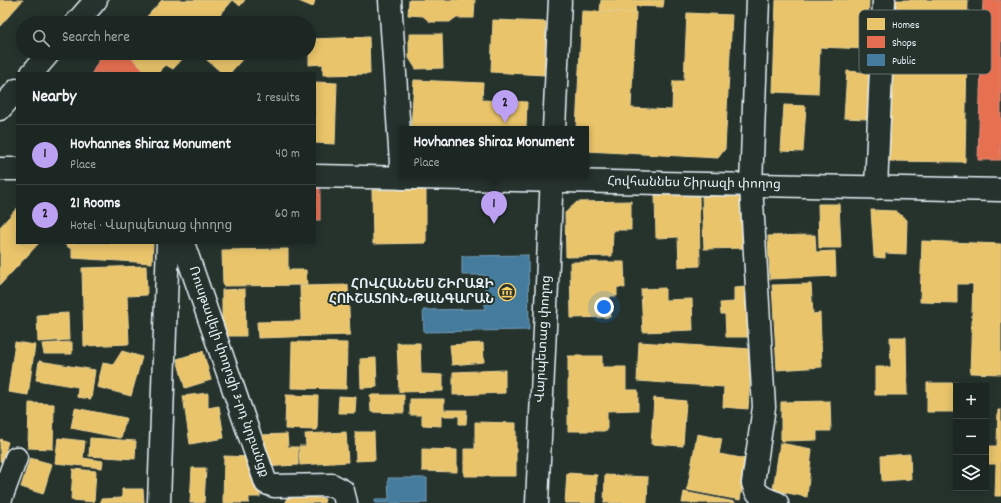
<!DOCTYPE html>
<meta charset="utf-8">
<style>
body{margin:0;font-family:Dekko,"Noto Sans Armenian",sans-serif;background:#252e2a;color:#f1f3f6}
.controls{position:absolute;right:12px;bottom:12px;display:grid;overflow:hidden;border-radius:0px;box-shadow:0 2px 10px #0003}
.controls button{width:36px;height:36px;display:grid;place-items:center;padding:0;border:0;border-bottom:1px solid #3a4340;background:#1c2622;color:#f1f3f6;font:20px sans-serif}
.you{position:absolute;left:604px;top:307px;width:14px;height:14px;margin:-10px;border:3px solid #fff;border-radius:50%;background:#1a73e8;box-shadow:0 0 0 6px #1a73e833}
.badge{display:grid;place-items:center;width:26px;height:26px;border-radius:50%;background:#bca0f2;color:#111;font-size:13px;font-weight:700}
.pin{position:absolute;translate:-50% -33px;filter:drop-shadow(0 1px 2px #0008)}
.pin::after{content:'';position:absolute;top:21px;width:14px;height:12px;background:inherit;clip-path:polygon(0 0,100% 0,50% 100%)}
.popup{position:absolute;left:399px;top:126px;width:190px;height:52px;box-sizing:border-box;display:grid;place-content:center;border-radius:0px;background:#1c2622;filter:drop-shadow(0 1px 3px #0005);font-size:13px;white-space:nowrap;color:#a0a5a5}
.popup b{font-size:15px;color:#f1f3f6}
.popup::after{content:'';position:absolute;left:50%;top:100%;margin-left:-8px;border:8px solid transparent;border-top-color:#1c2622}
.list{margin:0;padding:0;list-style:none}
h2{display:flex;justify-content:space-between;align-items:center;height:52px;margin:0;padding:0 16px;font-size:17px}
h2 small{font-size:13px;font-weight:400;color:#a0a5a5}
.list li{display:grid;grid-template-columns:26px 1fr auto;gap:12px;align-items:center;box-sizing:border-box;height:60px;padding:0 16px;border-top:1px solid #3a4340}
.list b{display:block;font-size:15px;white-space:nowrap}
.list p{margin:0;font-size:13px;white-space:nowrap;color:#a0a5a5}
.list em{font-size:13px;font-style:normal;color:#a0a5a5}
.icon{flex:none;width:22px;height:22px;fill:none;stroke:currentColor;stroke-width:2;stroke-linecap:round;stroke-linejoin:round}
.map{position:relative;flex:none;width:1001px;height:503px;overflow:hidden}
.search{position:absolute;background:#1c2622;box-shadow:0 2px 10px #0003;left:16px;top:16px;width:300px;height:44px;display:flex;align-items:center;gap:10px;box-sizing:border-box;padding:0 14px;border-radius:22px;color:#a0a5a5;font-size:15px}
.panel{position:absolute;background:#1c2622;box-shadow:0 2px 10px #0003;left:16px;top:72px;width:300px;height:172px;border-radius:0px}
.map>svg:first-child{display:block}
.homes{fill:#e9c46a;stroke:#e9d295}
.shops{fill:#e76f51;stroke:#e79683}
.public{fill:#457b9d;stroke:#769eb8}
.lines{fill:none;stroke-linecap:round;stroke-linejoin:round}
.street-casing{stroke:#e8f1f8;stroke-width:25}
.secondary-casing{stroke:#e8f1f8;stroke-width:25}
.street{stroke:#26332d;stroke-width:22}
.secondary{stroke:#26332d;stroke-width:22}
.labels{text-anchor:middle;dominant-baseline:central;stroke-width:4;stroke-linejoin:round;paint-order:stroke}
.street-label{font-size:13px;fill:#e8f1f8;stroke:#26332d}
.poi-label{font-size:13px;font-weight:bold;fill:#e8f1f8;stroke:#26332d;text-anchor:end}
.key{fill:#26332d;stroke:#606c6a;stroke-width:1}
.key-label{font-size:11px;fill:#e8f1f8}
</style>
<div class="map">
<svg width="1001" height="503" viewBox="0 0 1001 503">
<rect width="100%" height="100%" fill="#26332d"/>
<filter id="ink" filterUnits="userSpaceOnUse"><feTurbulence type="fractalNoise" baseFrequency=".025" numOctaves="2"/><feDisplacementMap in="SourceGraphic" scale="8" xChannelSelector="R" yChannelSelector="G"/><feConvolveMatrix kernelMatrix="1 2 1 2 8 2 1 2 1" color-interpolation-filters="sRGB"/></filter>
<g filter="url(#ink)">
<g class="homes">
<path d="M0,0H23L0,26Z"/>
<path d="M162,0H245L240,6L233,0L213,23H141Z"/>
<path d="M296,0H315L313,7Z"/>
<path d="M409,0H475L474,18H455L450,22H430L423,16L408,15Z"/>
<path d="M601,0H664L663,7L635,6L636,13L600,11Z"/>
<path d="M776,0H869L867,49L820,47L818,94L773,92Z"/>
<path d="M890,0H968L965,162L887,161Z"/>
<path d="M582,11L636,13L631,108L672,110L673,81H684L687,13L732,15L725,149L718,158L586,151V129H576Z"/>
<path d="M493,20L546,22L544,75L491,72Z"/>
<path d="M409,34H442L443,68L416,69L409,58Z"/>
<path d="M369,37L370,74L323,75V64L309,65V39Z"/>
<path d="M127,53H188L173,69L166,65L158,73H145Z"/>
<path d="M199,53H241L245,56L230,73H222Z"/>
<path d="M847,71L870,73L867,119L844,118Z"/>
<path d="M414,80L483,83L482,100L527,102L526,129H411Z"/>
<path d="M315,82L337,83L335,144L315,143Z"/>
<path d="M784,105L806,106L803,152L781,151Z"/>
<path d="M426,189V243L373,244L372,190Z"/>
<path d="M699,194L700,266L679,267L678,237L656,238L655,195Z"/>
<path d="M737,194L744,203L745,248L704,249L702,195Z"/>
<path d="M631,201V230H613L612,256L566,257L565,213L577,202Z"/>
<path d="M818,204H839L841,248H819Z"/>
<path d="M17,208V243H39L0,285V227Z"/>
<path d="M871,210L896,211L907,220L906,254L885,253V258L874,257Z"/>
<path d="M815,235L816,252L835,251L836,276L770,279L768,236Z"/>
<path d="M922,241L1001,244V374L970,373L973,284H957V303L920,302Z"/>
<path d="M63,243H153L152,263L72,258V250Z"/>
<path d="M288,249V270H306L307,285L223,286L222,250Z"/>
<path d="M570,262H624L625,288L617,287V296H610V317L571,318Z"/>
<path d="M146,266L147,295L127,296L129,344L84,346L82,268Z"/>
<path d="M811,284L813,314L820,313L822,367L777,370L772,285Z"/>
<path d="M348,285L350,335L258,338L257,322L301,321L300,286Z"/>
<path d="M747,287L749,337H726L725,314H721L720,303L734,302V288Z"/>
<path d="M665,288V300L692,299L693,330L643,332L641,289Z"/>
<path d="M245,289L246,336H222V290Z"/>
<path d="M68,313L69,340L38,342L37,315Z"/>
<path d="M890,337H906L907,395H875V367H891Z"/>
<path d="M15,342L35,345L28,395L8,392Z"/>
<path d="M72,342V354H44L42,344Z"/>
<path d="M292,342L347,343L346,389L291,388Z"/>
<path d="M639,342L752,349L748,409L723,407L724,387L637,381Z"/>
<path d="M397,343H420L421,374L443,375V391L399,392Z"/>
<path d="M483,343L484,362L452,365L450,345Z"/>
<path d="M122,351L142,357L131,396L97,387L103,363L113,365Z"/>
<path d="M203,351L211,380L185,388L177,359Z"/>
<path d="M568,356H602V367H626V390H638V410L607,411V431H568Z"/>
<path d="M376,358L377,387L361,388L360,359Z"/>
<path d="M39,361L95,370L91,399L77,397L78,387L36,380Z"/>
<path d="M505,370V393L453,395V372Z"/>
<path d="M927,383H963V386H956V412H927Z"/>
<path d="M208,393V408L219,406L224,438L190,444L183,396Z"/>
<path d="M286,395L318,396L317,430L285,429Z"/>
<path d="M370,395H404V413L371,412Z"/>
<path d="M339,396L356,397L355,413H338Z"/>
<path d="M654,398L686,401L683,446L651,444Z"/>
<path d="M410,399H444V410H467L466,424H459V416H441V426L422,425V415H410Z"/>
<path d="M830,401L831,431H817V440L781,441V402Z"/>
<path d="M29,403L54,404L53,449L28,448Z"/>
<path d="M75,408L126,418L121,438L71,428Z"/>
<path d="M998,410H1001V496H995L996,464H986V446H997Z"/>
<path d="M475,422L516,423V476H464V449H475Z"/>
<path d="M346,432L348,462L300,465L299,446H306L305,434Z"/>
<path d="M355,432H374L375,460L356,461Z"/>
<path d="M287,434L288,447H298V465L262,467L260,435Z"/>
<path d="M697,434L722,439L719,454L747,459L740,500L687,490Z"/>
<path d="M58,438L85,441L83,458L103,461L102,468L55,463Z"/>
<path d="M90,438L136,441L135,459L89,456Z"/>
<path d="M0,439L8,442L2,462L0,461Z"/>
<path d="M780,443L812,449L807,497L773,490Z"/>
<path d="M422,449L457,450V472L422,471Z"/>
<path d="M910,454L911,479L882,481L881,456Z"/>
<path d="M224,456L252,457L251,478H261L260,497H249V503H223Z"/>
<path d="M30,458L52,464L43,494L21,487Z"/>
<path d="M192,468H206L204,503H190Z"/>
<path d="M73,469L96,471L94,502L71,500Z"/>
<path d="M567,473L597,475L596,503H565Z"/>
<path d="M605,475L648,477L647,503H604Z"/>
<path d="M122,489H143L144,503H101V499L122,498Z"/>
<path d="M684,492L735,502V503H682Z"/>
<path d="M287,494L325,499L324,503H286Z"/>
</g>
<g class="shops">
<path d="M983,0H1001V160H978Z"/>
<path d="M103,53H127L145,73H92Z"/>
<rect x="315" y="185" width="5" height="35"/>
</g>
<g class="public">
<path d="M528,255L529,330L424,332L423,310L485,309V275H462V256Z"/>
<path d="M388,478H427V503H375V499H389Z"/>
</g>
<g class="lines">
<defs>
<g id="street">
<path d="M390,0L402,178"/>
<path d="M758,0L751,185L764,407L753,483C756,496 765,499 777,503"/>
<path d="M76,23L96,0"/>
<path d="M32,73L49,53"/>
<path d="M0,109L17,90"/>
<path d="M554,129L560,0"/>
<path d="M876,188L884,0"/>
<path d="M183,243L266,483L274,486L332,485L343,491L346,503"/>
<path d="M0,501L16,458"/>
<path d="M159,503L168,243"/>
<path d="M537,503L552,175"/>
</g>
<g id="secondary">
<path d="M0,169H17"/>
<path d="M315,176L1001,190"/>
</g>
</defs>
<use href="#street" class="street-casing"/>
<use href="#secondary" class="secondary-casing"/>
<use href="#street" class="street"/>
<use href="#secondary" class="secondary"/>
</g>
</g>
<defs>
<symbol id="museum-ring" viewBox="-11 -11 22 22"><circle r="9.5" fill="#26332d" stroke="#ffd166" stroke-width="1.5"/><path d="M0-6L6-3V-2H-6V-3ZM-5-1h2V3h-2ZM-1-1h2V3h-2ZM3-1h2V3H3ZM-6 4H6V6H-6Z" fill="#ffd166"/></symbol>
</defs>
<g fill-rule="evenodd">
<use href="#museum-ring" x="497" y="282" width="20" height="20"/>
</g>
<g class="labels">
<g class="street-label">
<text transform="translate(694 184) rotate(1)">Հովհաննես Շիրազի փողոց</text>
<text transform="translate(544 339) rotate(-87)">Վարպետաց փողոց</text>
<text transform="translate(228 372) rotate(71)">Ռուսթավելի փողոցի 3-րդ նրբանցք</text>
</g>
<g class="poi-label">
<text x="494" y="285">ՀՈՎՀԱՆՆԵՍ ՇԻՐԱԶԻ<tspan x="494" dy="15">ՀՈՒՇԱՏՈՒՆ-ԹԱՆԳԱՐԱՆ</tspan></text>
</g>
</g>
<rect x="859" y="10" width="132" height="64" rx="6" class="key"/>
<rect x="867" y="18" width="18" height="12" fill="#e9c46a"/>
<rect x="867" y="36" width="18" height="12" fill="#e76f51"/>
<rect x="867" y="54" width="18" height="12" fill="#457b9d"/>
<g class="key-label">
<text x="892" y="28">Homes</text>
<text x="892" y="46">Shops</text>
<text x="892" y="64">Public</text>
</g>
</svg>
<div class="controls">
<button>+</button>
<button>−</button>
<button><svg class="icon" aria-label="layers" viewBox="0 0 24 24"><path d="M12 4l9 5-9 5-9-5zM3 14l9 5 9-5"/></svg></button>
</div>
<div class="you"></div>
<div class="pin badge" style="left:494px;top:224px">1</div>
<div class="popup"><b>Hovhannes Shiraz Monument</b>Place</div>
<div class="pin badge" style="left:505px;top:123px">2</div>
<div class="search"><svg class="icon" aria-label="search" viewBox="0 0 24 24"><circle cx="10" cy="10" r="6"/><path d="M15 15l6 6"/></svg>Search here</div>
<section class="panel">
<h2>Nearby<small>2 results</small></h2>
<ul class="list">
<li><span class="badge">1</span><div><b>Hovhannes Shiraz Monument</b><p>Place</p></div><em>40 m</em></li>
<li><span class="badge">2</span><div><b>21 Rooms</b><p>Hotel · Վարպետաց փողոց</p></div><em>60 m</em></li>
</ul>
</section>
</div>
